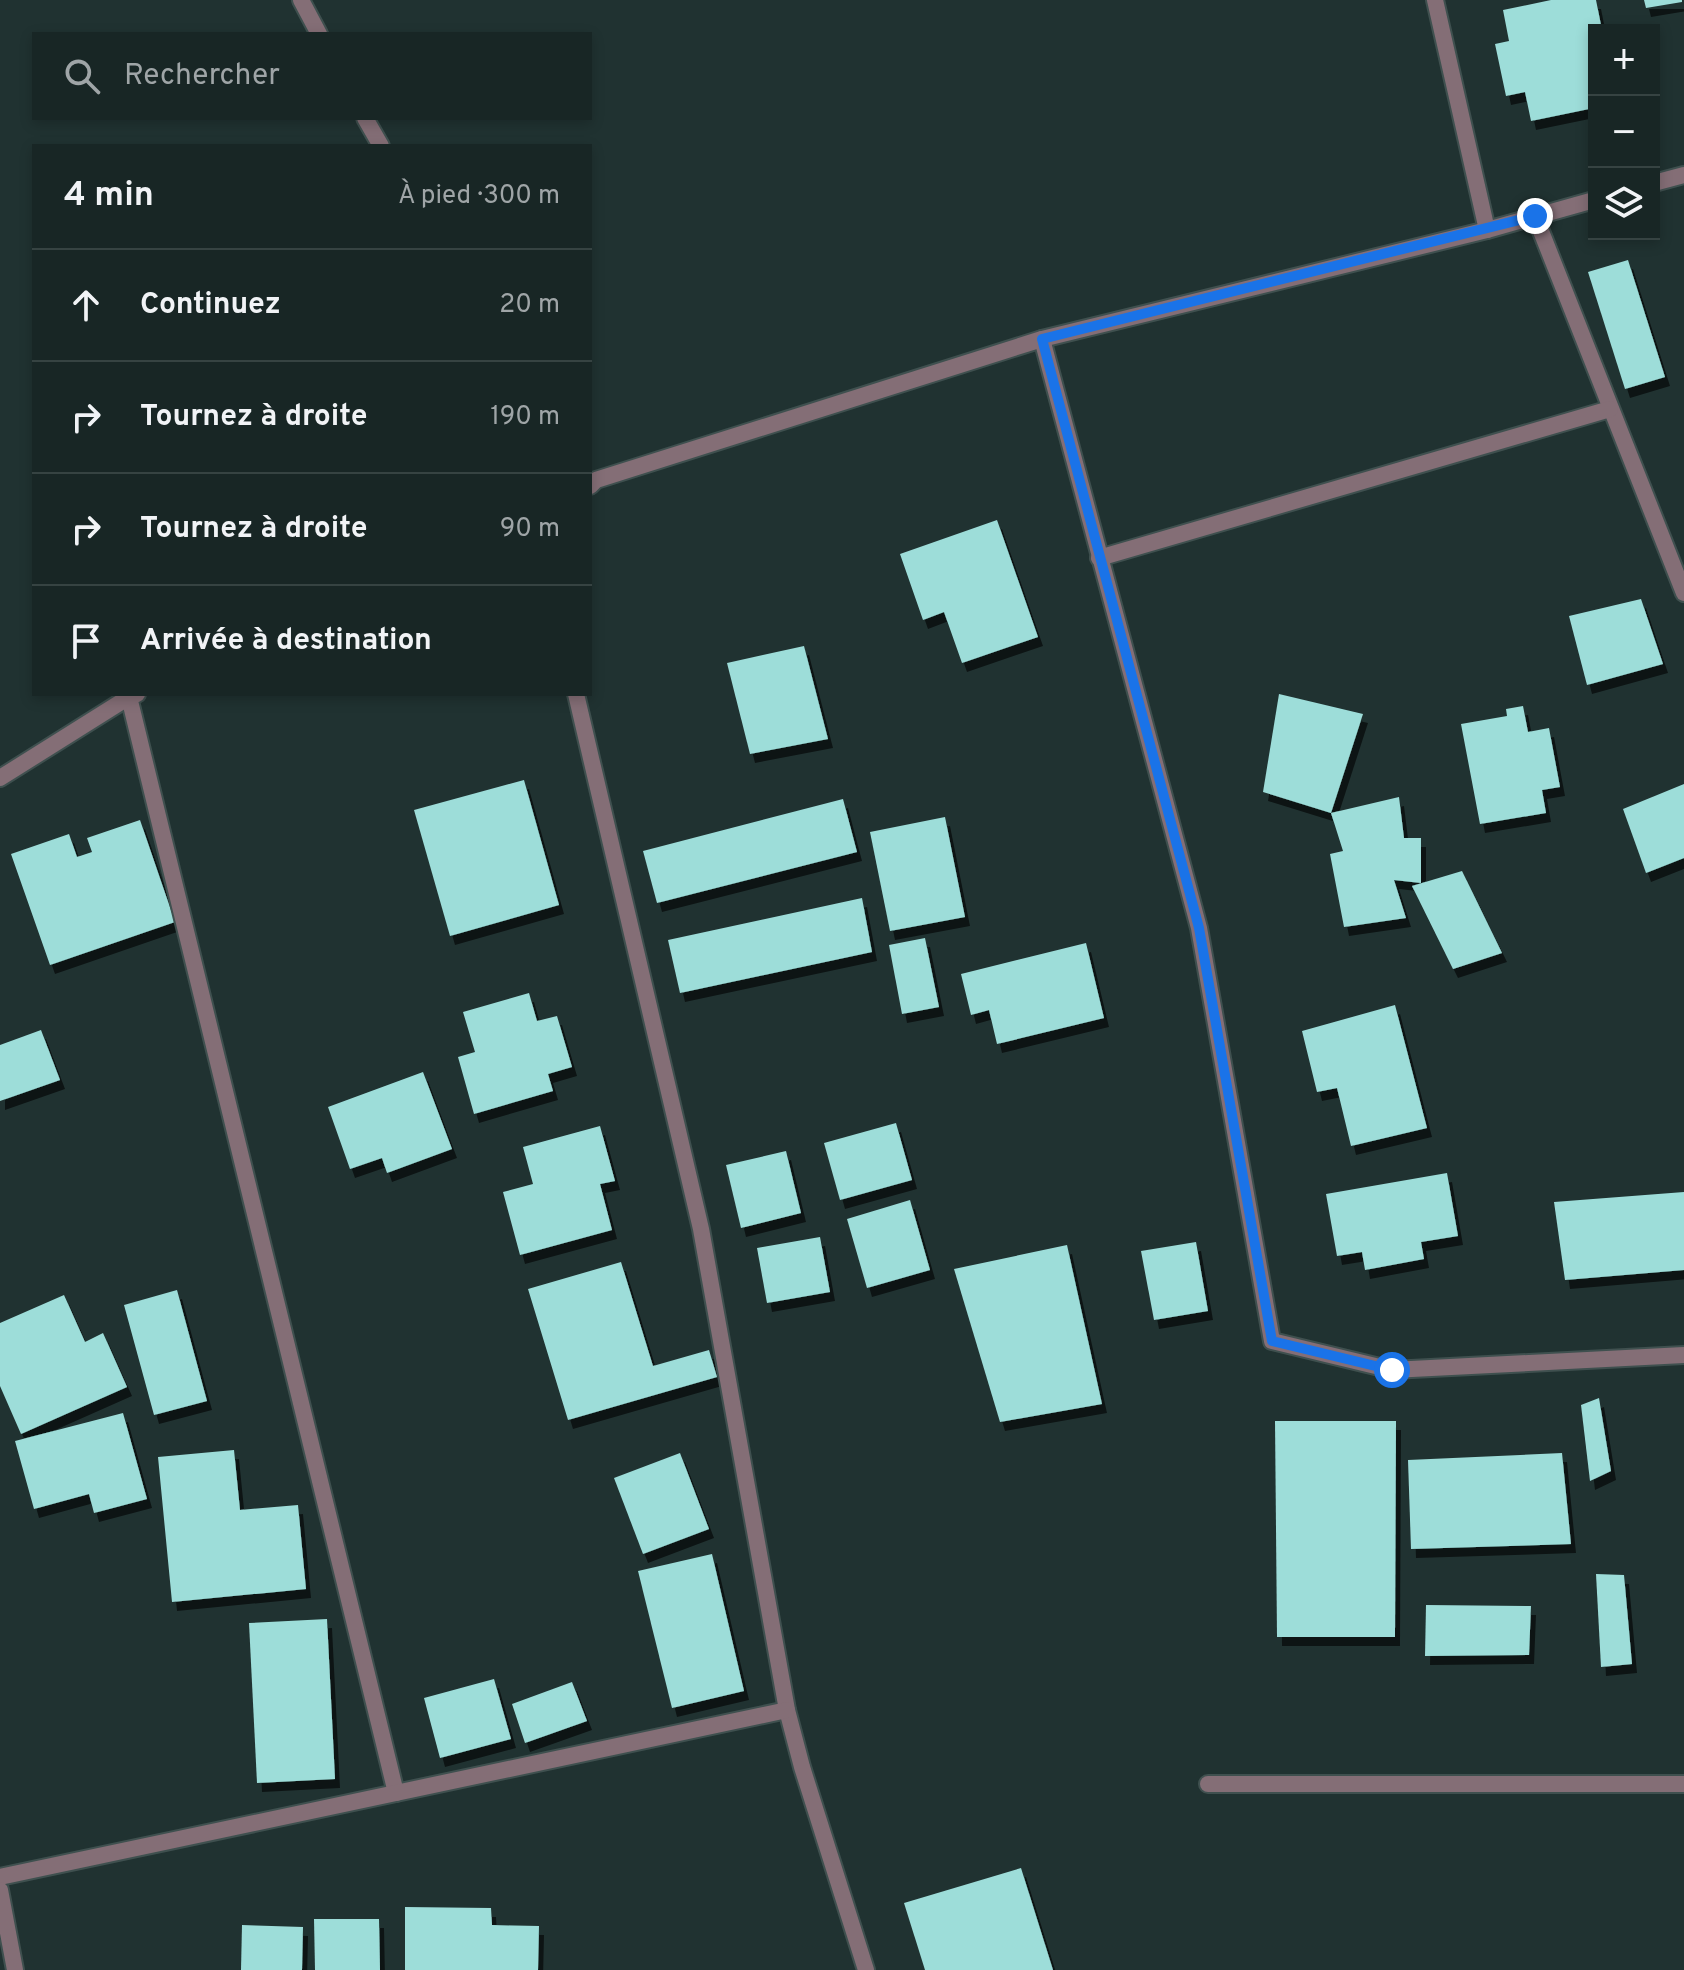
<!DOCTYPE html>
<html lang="fr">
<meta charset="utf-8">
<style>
body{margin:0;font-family:Overpass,sans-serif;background:#212e2d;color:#f1f3f6}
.controls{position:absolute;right:24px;top:24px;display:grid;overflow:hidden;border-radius:0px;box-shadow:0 4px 12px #0003}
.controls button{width:72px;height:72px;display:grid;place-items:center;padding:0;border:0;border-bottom:2px solid #364342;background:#182625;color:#f1f3f6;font:40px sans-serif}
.stop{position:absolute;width:24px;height:24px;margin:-18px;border:6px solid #1a73e8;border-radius:50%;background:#fff}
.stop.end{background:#1a73e8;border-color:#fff;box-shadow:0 2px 8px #0008}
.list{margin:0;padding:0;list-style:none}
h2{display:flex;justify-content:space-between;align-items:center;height:104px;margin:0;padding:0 32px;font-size:34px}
h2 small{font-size:26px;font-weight:400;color:#9fa5a7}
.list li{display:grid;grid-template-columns:52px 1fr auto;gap:24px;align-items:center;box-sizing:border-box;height:112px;padding:0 32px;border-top:2px solid #364342}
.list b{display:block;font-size:30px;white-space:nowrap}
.list em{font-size:26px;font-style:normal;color:#9fa5a7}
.icon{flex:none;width:44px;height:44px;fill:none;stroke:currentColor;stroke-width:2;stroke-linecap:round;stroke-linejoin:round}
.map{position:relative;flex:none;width:1684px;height:1970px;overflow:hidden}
.search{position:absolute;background:#182625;box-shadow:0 4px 12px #0003;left:32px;top:32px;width:560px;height:88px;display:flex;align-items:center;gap:20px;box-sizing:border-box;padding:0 28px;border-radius:0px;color:#9fa5a7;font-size:30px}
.panel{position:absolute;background:#182625;box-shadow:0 4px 12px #0003;left:32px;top:144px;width:560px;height:552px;border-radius:0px}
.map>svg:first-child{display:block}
.building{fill:#9dddd9;filter:url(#shadow)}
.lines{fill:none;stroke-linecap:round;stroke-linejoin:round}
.street-casing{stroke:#3f504f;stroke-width:20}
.street{stroke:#846e76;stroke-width:16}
.route{stroke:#1a73e8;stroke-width:10}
</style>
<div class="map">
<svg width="1684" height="1970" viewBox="0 0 1684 1970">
<defs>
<filter id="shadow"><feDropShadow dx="5" dy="9" stdDeviation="0" flood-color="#0009"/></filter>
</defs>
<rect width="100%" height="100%" fill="#203231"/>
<g class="building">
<path d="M1551,0H1596L1602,30H1594V108L1531,121L1525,92L1506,96L1495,44L1509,41L1503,10Z"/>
<path d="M1644,0H1682V2L1646,8Z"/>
<path d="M1628,260L1665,377L1625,389L1588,272Z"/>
<path d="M997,520L1038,637L962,663L944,612L923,620L900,554Z"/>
<path d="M1641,599L1663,664L1587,685L1569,616Z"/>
<path d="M804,646L828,739L750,754L727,663Z"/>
<path d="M1279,694L1363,714L1331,813L1263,792Z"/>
<path d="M1523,706L1528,732L1549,728L1560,787L1542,790L1546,813L1480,824L1461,724L1507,716L1506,709Z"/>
<path d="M524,780L559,905L450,936L414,810Z"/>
<path d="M1684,784V858L1646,873L1623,809Z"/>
<path d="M1399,797L1404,838H1421V883L1394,880L1406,918L1344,927L1330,854L1343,851L1331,813Z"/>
<path d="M843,799L857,852L657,903L643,851Z"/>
<path d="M945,817L965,917L890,931L870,832Z"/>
<path d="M140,820L175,922L50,965L11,854L69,834L77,857L92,852L87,838Z"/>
<path d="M1462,871L1502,953L1453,969L1412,886Z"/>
<path d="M862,898L872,952L680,993L668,940Z"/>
<path d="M925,938L939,1007L902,1014L889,945Z"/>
<path d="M1086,943L1104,1018L997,1044L989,1010L971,1015L961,974Z"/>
<path d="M529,993L537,1021L557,1016L572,1067L548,1074L553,1091L474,1114L458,1057L475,1052L463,1012Z"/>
<path d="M1395,1005L1427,1128L1351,1146L1337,1088L1317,1092L1302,1031Z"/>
<path d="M41,1030L60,1080L0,1101V1045Z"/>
<path d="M423,1072L452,1149L387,1173L382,1158L350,1169L328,1107Z"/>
<path d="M896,1123L912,1180L840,1200L824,1143Z"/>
<path d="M600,1126L615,1181L600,1184L612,1230L520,1255L503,1192L533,1184L523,1147Z"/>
<path d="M786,1151L801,1213L741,1228L726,1165Z"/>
<path d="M1447,1173L1458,1236L1421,1242L1424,1259L1365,1270L1362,1252L1337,1256L1326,1194Z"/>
<path d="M1684,1192V1270L1565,1280L1554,1202Z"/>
<path d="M910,1200L930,1270L867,1288L847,1219Z"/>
<path d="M820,1237L830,1292L767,1303L757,1248Z"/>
<path d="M1196,1242L1208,1311L1154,1320L1141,1251Z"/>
<path d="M1067,1245L1102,1404L1000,1422L954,1269Z"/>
<path d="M621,1262L653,1366L709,1350L717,1377L568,1420L528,1289Z"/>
<path d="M177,1290L207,1401L154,1415L124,1305Z"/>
<path d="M64,1295L85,1342L103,1333L127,1387L21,1434L0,1386V1323Z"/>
<path d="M1599,1398L1611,1471L1590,1481L1581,1405Z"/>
<path d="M123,1413L147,1499L94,1513L89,1494L34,1509L15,1441Z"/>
<path d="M1275,1421H1396L1395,1637H1277Z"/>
<path d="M234,1450L240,1510L298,1505L306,1589L172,1602L158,1457Z"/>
<path d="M680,1453L709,1529L643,1554L614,1478Z"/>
<path d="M1562,1453L1571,1544L1411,1549L1408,1460Z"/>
<path d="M712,1554L744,1691L672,1708L638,1571Z"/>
<path d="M1596,1574L1624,1575L1632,1664L1601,1667Z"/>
<path d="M1426,1605L1531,1606L1529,1655L1425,1656Z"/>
<path d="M327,1619L335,1779L257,1783L249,1623Z"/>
<path d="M494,1679L511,1739L440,1758L424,1698Z"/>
<path d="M572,1682L587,1721L525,1743L512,1704Z"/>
<path d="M1021,1868L1053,1970H925L904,1903Z"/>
<path d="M405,1907L491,1908L492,1925L539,1926L538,1970H405Z"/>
<path d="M314,1919H379L380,1970H315Z"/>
<path d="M242,1925L303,1927L302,1970H241Z"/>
</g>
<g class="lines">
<defs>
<g id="street">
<path d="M301,0L319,34"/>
<path d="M1435,0L1487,230"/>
<path d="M365,118L381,146"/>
<path d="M1654,183L1684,175"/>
<path d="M1535,216L1684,593"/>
<path d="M1042,339L1199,928L1272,1341L1392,1370L1684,1355"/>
<path d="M590,486L596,480L1042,339L1487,230L1594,200"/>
<path d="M1099,558L1610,409"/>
<path d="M576,694L701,1229L787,1710L802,1767L866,1970"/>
<path d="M129,697L396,1793"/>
<path d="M0,778L129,697L137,694"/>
<path d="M1208,1784H1684"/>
<path d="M0,1877L787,1710"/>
<path d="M0,1890L15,1970"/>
</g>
</defs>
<use href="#street" class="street-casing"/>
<use href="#street" class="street"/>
</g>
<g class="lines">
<path class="route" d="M1392,1370L1272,1341L1199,928L1042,339L1535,216"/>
</g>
</svg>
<div class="controls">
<button>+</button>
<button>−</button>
<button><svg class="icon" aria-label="layers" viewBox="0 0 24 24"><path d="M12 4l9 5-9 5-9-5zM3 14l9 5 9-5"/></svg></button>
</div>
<div class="stop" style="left:1392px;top:1370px"></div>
<div class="stop end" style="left:1535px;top:216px"></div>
<div class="search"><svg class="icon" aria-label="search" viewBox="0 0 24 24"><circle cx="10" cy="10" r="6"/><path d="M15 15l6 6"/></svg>Rechercher</div>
<section class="panel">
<h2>4 min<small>À pied · 300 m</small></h2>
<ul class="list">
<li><svg class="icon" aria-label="ahead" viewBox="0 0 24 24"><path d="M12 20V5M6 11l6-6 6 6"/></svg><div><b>Continuez</b></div><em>20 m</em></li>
<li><svg class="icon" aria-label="right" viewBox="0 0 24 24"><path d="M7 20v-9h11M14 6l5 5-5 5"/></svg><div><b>Tournez à droite</b></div><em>190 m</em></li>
<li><svg class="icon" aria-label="right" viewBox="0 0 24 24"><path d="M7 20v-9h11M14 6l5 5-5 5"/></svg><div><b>Tournez à droite</b></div><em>90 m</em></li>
<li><svg class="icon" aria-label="arrive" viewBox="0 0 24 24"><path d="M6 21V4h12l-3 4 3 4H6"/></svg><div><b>Arrivée à destination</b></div></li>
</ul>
</section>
</div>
